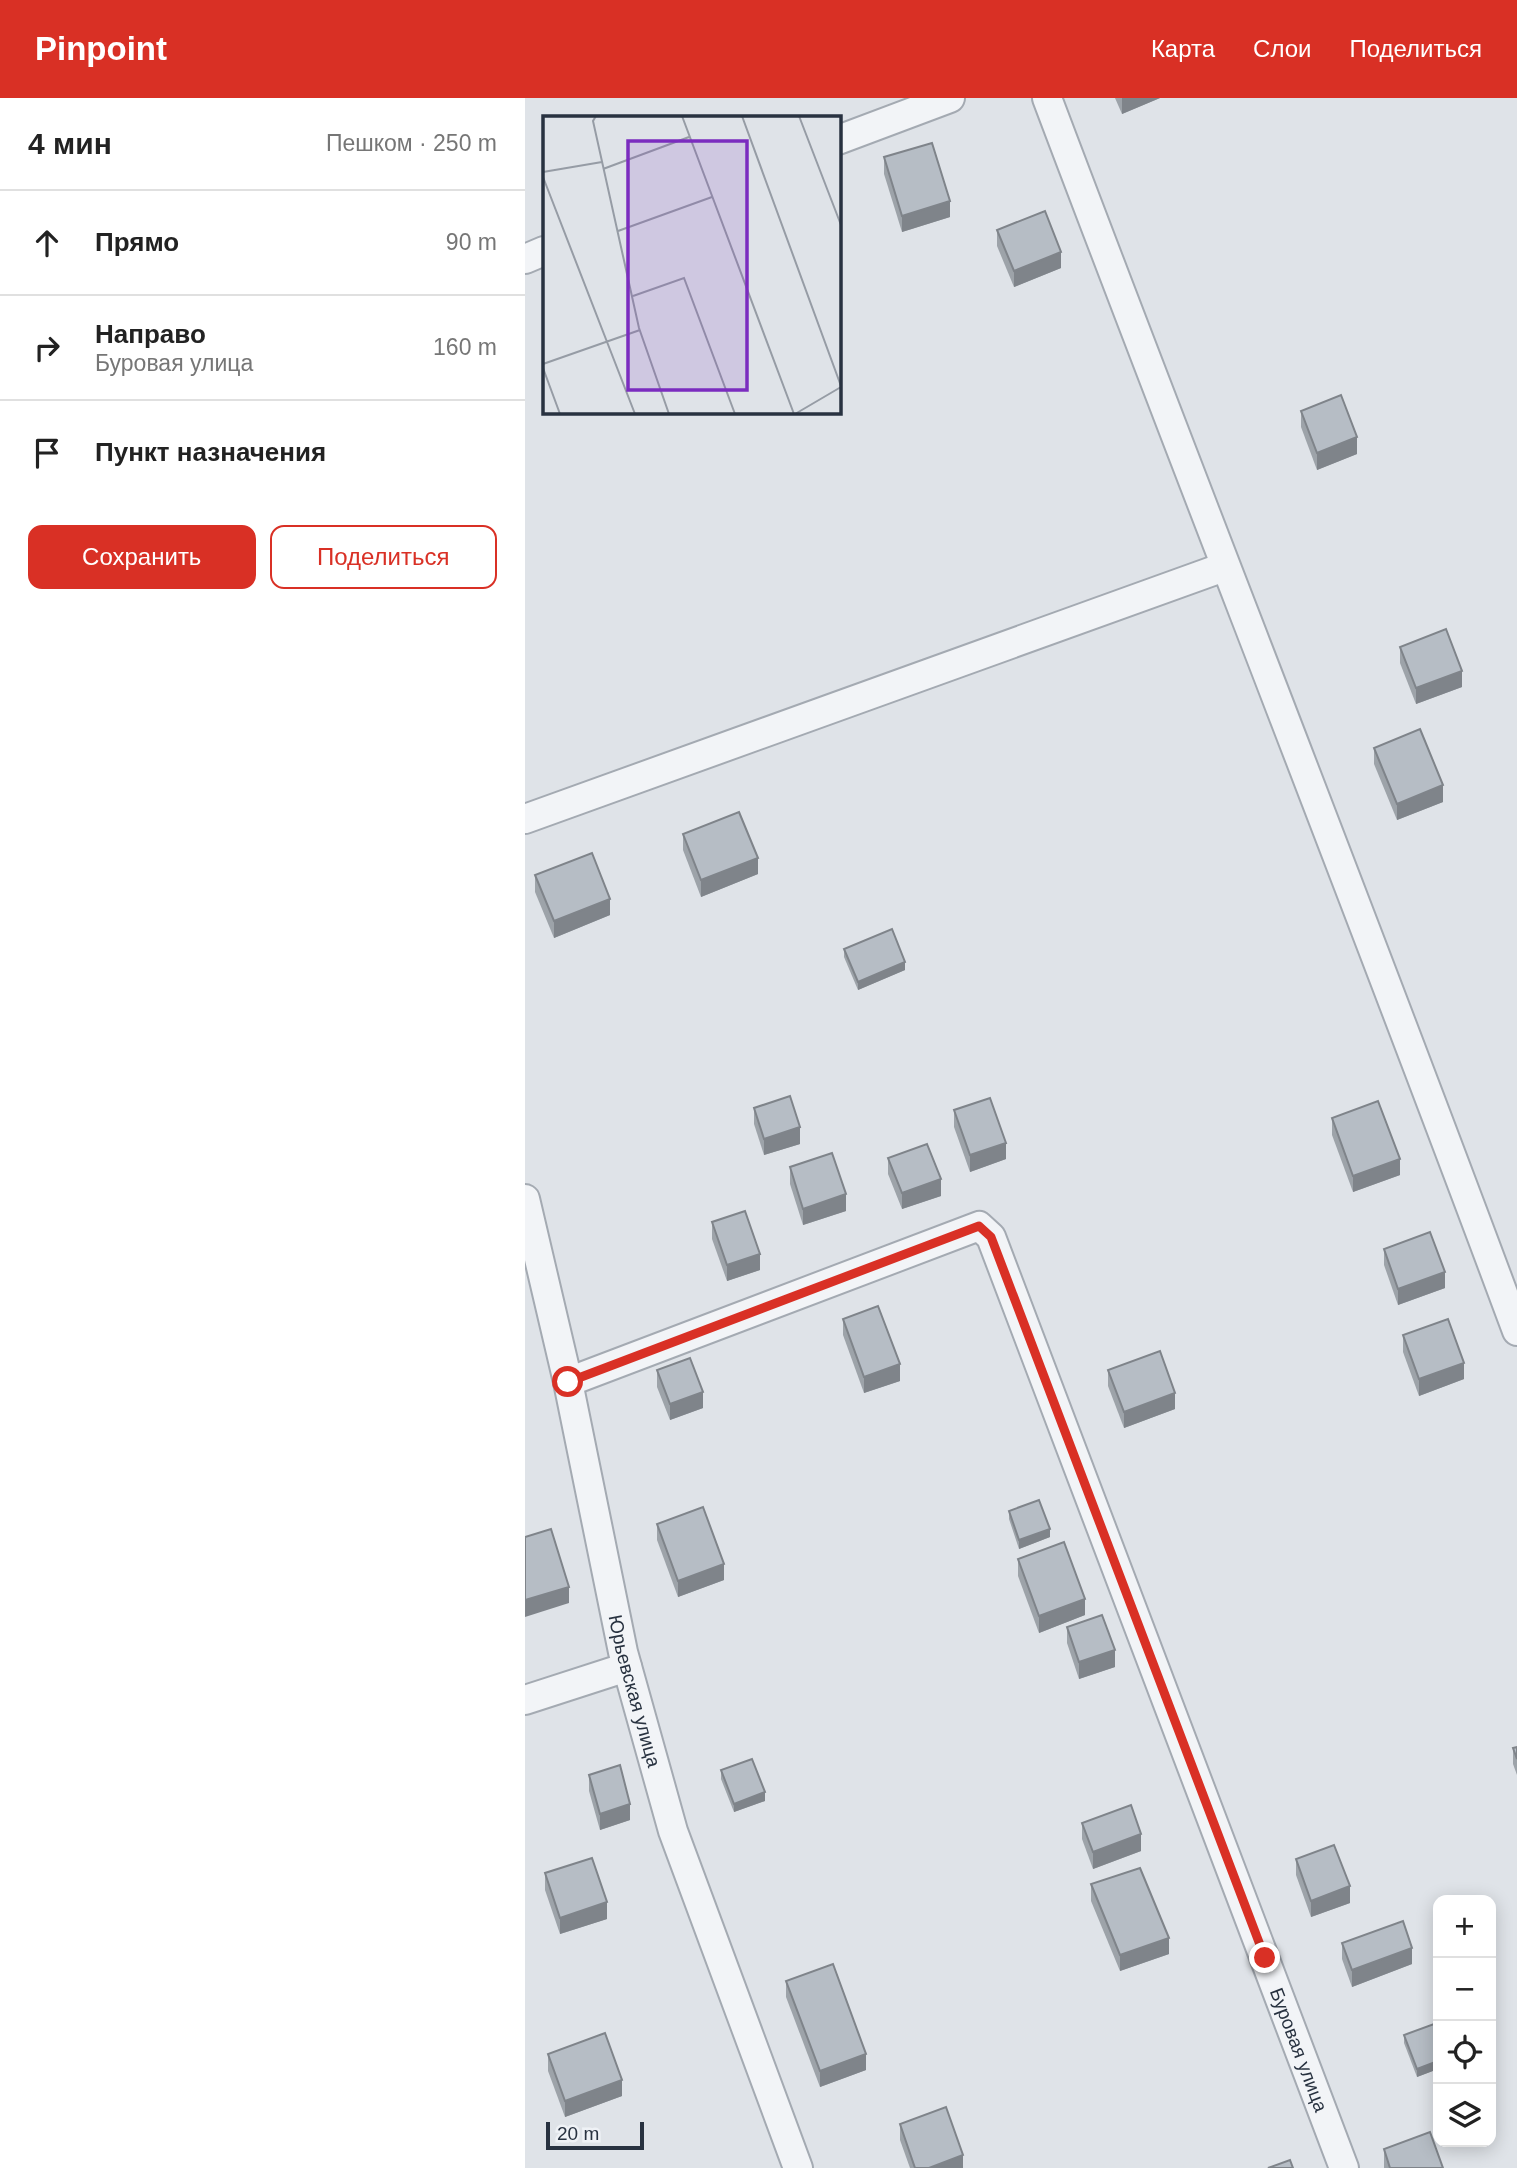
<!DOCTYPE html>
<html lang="ru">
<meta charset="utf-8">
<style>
body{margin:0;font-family:Arial,sans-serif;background:#f2f2f2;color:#222}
.controls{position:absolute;right:21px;bottom:21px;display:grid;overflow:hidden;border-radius:14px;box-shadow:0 4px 18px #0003}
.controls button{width:63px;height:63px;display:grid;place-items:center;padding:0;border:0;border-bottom:2px solid #e0e0e0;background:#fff;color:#222;font:35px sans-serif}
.scale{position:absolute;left:21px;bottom:18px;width:98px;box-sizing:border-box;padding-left:7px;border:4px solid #283240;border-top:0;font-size:19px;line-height:24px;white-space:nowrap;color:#283240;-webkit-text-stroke:5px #eff2f6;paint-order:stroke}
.stop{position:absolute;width:21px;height:21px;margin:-16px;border:5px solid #d93025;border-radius:50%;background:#fff}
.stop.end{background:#d93025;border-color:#fff;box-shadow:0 2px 7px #0008}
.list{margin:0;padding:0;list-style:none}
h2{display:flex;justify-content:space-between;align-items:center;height:91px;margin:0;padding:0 28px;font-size:30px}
h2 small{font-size:23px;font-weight:400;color:#767676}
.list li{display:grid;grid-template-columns:46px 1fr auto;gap:21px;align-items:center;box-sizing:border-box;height:105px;padding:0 28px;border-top:2px solid #e0e0e0}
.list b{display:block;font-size:26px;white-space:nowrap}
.list p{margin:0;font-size:23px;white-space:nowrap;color:#767676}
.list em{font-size:23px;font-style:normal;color:#767676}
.actions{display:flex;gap:14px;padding:21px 28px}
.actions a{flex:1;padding:16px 0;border:2px solid #d93025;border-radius:14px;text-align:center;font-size:24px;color:#d93025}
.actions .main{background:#d93025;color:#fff}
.icon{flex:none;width:38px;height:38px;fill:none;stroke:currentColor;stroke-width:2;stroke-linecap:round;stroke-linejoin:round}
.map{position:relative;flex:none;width:992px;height:2070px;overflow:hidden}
header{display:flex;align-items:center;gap:42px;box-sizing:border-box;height:98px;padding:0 35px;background:#d93025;color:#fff}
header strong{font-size:33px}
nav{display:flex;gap:38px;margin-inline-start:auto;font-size:24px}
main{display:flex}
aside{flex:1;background:#fff}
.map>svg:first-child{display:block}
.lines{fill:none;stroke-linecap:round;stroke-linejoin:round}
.street-casing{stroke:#a4aab2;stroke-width:32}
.street{stroke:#f2f4f7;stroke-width:28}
.wall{fill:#9da3a9}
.shaded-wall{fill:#7f848a}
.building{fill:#b6bdc5;stroke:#7f848a;stroke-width:2}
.route{stroke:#d93025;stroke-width:9}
.labels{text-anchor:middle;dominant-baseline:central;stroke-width:5;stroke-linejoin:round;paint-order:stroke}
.street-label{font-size:19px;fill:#283240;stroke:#eff2f6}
.inset-road{fill:none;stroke:#969ca5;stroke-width:2}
.view{fill:#7b2cbf;fill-opacity:0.15;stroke:#7b2cbf;stroke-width:3.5}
.inset-edge{fill:none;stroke:#283240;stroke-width:3.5}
</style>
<header>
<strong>Pinpoint</strong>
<nav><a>Карта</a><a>Слои</a><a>Поделиться</a></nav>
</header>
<main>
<aside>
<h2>4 мин<small>Пешком · 250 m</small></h2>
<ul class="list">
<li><svg class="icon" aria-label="ahead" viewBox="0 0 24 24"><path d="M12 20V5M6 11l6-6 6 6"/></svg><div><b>Прямо</b></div><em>90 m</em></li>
<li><svg class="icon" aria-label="right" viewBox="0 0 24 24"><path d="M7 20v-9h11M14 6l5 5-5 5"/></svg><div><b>Направо</b><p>Буровая улица</p></div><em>160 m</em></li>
<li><svg class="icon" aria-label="arrive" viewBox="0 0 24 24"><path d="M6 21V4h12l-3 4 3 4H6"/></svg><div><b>Пункт назначения</b></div></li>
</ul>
<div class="actions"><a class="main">Сохранить</a><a>Поделиться</a></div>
</aside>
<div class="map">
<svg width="992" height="2070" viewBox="0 0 992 2070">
<rect width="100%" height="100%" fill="#dfe3e8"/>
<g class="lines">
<defs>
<g id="street">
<path d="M522,0C677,411 839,820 992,1233"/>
<path d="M313,42L425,0"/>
<path d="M0,161L19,153"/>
<path d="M0,721L699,469"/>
<path id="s1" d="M0,1101L43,1284L98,1554L148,1733L273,2070"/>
<path id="s2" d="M43,1284L454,1128L466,1139L819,2070"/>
<path d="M0,1602L102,1569"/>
</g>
</defs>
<use href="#street" class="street-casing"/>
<use href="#street" class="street"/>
</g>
<g class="wall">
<path d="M590,0H635L597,16Z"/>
<path d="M359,59L425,119L377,134L359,76Z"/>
<path d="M472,132L536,170L489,189L472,148Z"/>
<path d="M776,313L832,356L792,372L776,329Z"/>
<path d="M875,549L937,589L891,606L875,565Z"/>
<path d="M849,650L918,704L872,722L849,666Z"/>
<path d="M158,736L233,776L176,799L158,752Z"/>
<path d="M10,777L85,817L29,840L10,794Z"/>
<path d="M319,851L380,872L333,892L319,859Z"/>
<path d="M229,1010L275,1046L239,1057L229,1026Z"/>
<path d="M429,1012L481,1061L445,1074L429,1029Z"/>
<path d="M807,1020L875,1077L828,1094L807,1037Z"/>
<path d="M363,1060L416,1098L377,1111L363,1076Z"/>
<path d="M265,1069L321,1113L278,1127L265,1086Z"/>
<path d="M187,1124L235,1172L202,1183L187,1141Z"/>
<path d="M859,1151L920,1190L873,1207L859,1167Z"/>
<path d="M318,1221L375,1283L339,1295L318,1237Z"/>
<path d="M878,1237L939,1281L894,1298L878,1254Z"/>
<path d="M132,1272L178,1310L145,1322L132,1289Z"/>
<path d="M583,1272L650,1311L599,1330L583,1288Z"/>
<path d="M484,1413L525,1439L494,1451L484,1421Z"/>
<path d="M132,1426L199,1482L153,1499L132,1442Z"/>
<path d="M493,1461L560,1517L514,1535L493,1478Z"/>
<path d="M542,1529L590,1569L554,1581L542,1545Z"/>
<path d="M992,1649V1677L988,1666V1650Z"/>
<path d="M196,1672L240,1703L209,1714L196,1681Z"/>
<path d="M64,1677L105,1722L75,1732L64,1693Z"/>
<path d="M557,1725L616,1753L568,1771L557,1741Z"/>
<path d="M771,1761L825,1805L786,1819L771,1777Z"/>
<path d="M20,1775L82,1821L35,1836L20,1792Z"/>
<path d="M566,1786L644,1856L595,1873L566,1803Z"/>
<path d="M817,1845L887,1866L827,1889L817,1861Z"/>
<path d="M261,1883L341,1972L295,1989L261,1899Z"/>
<path d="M879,1937L913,1938V1971L892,1979L879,1945Z"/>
<path d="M23,1956L97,1998L40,2019L23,1973Z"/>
<path d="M375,2026L438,2070H385L375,2042Z"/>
<path d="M859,2051L918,2070H859Z"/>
</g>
<g class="shaded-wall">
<path d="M597,0H635L597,16Z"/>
<path d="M425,103V119L377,134V118Z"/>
<path d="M536,154V170L489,189V173Z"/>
<path d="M832,339V356L792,372V355Z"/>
<path d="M937,573V589L891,606V590Z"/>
<path d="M918,687V704L872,722V706Z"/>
<path d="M233,760V776L176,799V782Z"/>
<path d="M85,801V817L29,840V823Z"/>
<path d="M380,864V872L333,892V884Z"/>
<path d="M275,1029V1046L239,1057V1041Z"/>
<path d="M481,1045V1061L445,1074V1057Z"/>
<path d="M875,1061V1077L828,1094V1078Z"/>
<path d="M416,1081V1098L377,1111V1095Z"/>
<path d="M321,1096V1113L278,1127V1111Z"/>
<path d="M235,1156V1172L202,1183V1167Z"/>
<path d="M920,1174V1190L873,1207V1191Z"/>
<path d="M939,1265V1281L894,1298V1281Z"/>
<path d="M375,1266V1283L339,1295V1279Z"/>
<path d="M178,1294V1310L145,1322V1306Z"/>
<path d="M650,1295V1311L599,1330V1314Z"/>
<path d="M525,1431V1439L494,1451V1442Z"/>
<path d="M199,1466V1482L153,1499V1483Z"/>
<path d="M44,1489V1505L0,1519V1502Z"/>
<path d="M560,1501V1517L514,1535V1518Z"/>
<path d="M590,1552V1569L554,1581V1564Z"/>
<path d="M240,1694V1703L209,1714V1706Z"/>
<path d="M105,1706V1722L75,1732V1716Z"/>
<path d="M616,1736V1753L568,1771V1754Z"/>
<path d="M825,1788V1805L786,1819V1803Z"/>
<path d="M82,1804V1821L35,1836V1820Z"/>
<path d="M644,1840V1856L595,1873V1857Z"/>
<path d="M887,1850V1866L827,1889V1872Z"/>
<path d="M341,1956V1972L295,1989V1973Z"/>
<path d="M913,1963V1971L892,1979V1971Z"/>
<path d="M97,1982V1998L40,2019V2003Z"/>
<path d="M438,2057V2070H404Z"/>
</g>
<g class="building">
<path d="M407,45L425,103L377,118L359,59Z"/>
<path d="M520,113L536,154L489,173L472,132Z"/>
<path d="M816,297L832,339L792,355L776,313Z"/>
<path d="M921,531L937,573L891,590L875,549Z"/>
<path d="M895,631L918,687L872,706L849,650Z"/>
<path d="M214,714L233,760L176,782L158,736Z"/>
<path d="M67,755L85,801L29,823L10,777Z"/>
<path d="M367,831L380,864L333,884L319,851Z"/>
<path d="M265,998L275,1029L239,1041L229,1010Z"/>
<path d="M465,1000L481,1045L445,1057L429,1012Z"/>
<path d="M853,1003L875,1061L828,1078L807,1020Z"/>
<path d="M402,1046L416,1081L377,1095L363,1060Z"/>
<path d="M307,1055L321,1096L278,1111L265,1069Z"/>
<path d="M220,1113L235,1156L202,1167L187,1124Z"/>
<path d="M905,1134L920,1174L873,1191L859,1151Z"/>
<path d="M353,1208L375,1266L339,1279L318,1221Z"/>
<path d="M923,1221L939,1265L894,1281L878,1237Z"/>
<path d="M635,1253L650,1295L599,1314L583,1272Z"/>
<path d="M165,1260L178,1294L145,1306L132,1272Z"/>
<path d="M514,1402L525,1431L494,1442L484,1413Z"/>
<path d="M178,1409L199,1466L153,1483L132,1426Z"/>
<path d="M26,1431L44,1489L0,1502V1439Z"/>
<path d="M539,1444L560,1501L514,1518L493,1461Z"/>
<path d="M577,1517L590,1552L554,1564L542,1529Z"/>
<path d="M992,1649V1661L988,1650Z"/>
<path d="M227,1661L240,1694L209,1706L196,1672Z"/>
<path d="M95,1667L105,1706L75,1716L64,1677Z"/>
<path d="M606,1707L616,1736L568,1754L557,1725Z"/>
<path d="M809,1747L825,1788L786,1803L771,1761Z"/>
<path d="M67,1760L82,1804L35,1820L20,1775Z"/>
<path d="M615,1770L644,1840L595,1857L566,1786Z"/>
<path d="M878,1823L887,1850L827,1872L817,1845Z"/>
<path d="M308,1866L341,1956L295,1973L261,1883Z"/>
<path d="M909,1926L913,1938V1963L892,1971L879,1937Z"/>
<path d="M80,1935L97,1982L40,2003L23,1956Z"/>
<path d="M421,2009L438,2057L404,2070H390L375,2026Z"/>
<path d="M905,2034L918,2070H865L859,2051Z"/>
<path d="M765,2062L768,2070H743Z"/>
</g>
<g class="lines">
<path class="route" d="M43,1284L454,1128L466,1139L740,1860"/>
</g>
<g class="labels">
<g class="street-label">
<text stroke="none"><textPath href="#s1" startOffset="504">Юрьевская улица</textPath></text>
<text stroke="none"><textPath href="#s2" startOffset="1325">Буровая улица</textPath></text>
</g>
</g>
<g transform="translate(18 18)">
<rect width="298" height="298" fill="#dfe3e8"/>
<path class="inset-road" d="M53,0L50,5L96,212L126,298M139,0L251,298M199,0L298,270M256,0L298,109M60,53L146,21M0,56L59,46M0,61L92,298M75,115L169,81M90,180L141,162L192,298M0,248L97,214M0,252L17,298M252,298L298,271"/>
<path class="view" d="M85,25H204V274H85Z"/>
<rect width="298" height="298" class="inset-edge"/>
</g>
</svg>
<div class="controls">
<button>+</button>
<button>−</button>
<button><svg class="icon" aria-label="locate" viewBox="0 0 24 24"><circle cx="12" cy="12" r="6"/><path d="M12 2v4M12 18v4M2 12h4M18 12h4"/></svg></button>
<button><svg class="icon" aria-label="layers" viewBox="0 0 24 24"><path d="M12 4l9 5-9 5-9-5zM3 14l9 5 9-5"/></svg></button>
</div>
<div class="scale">20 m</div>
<div class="stop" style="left:43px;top:1284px"></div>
<div class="stop end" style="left:740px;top:1860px"></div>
</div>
</main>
